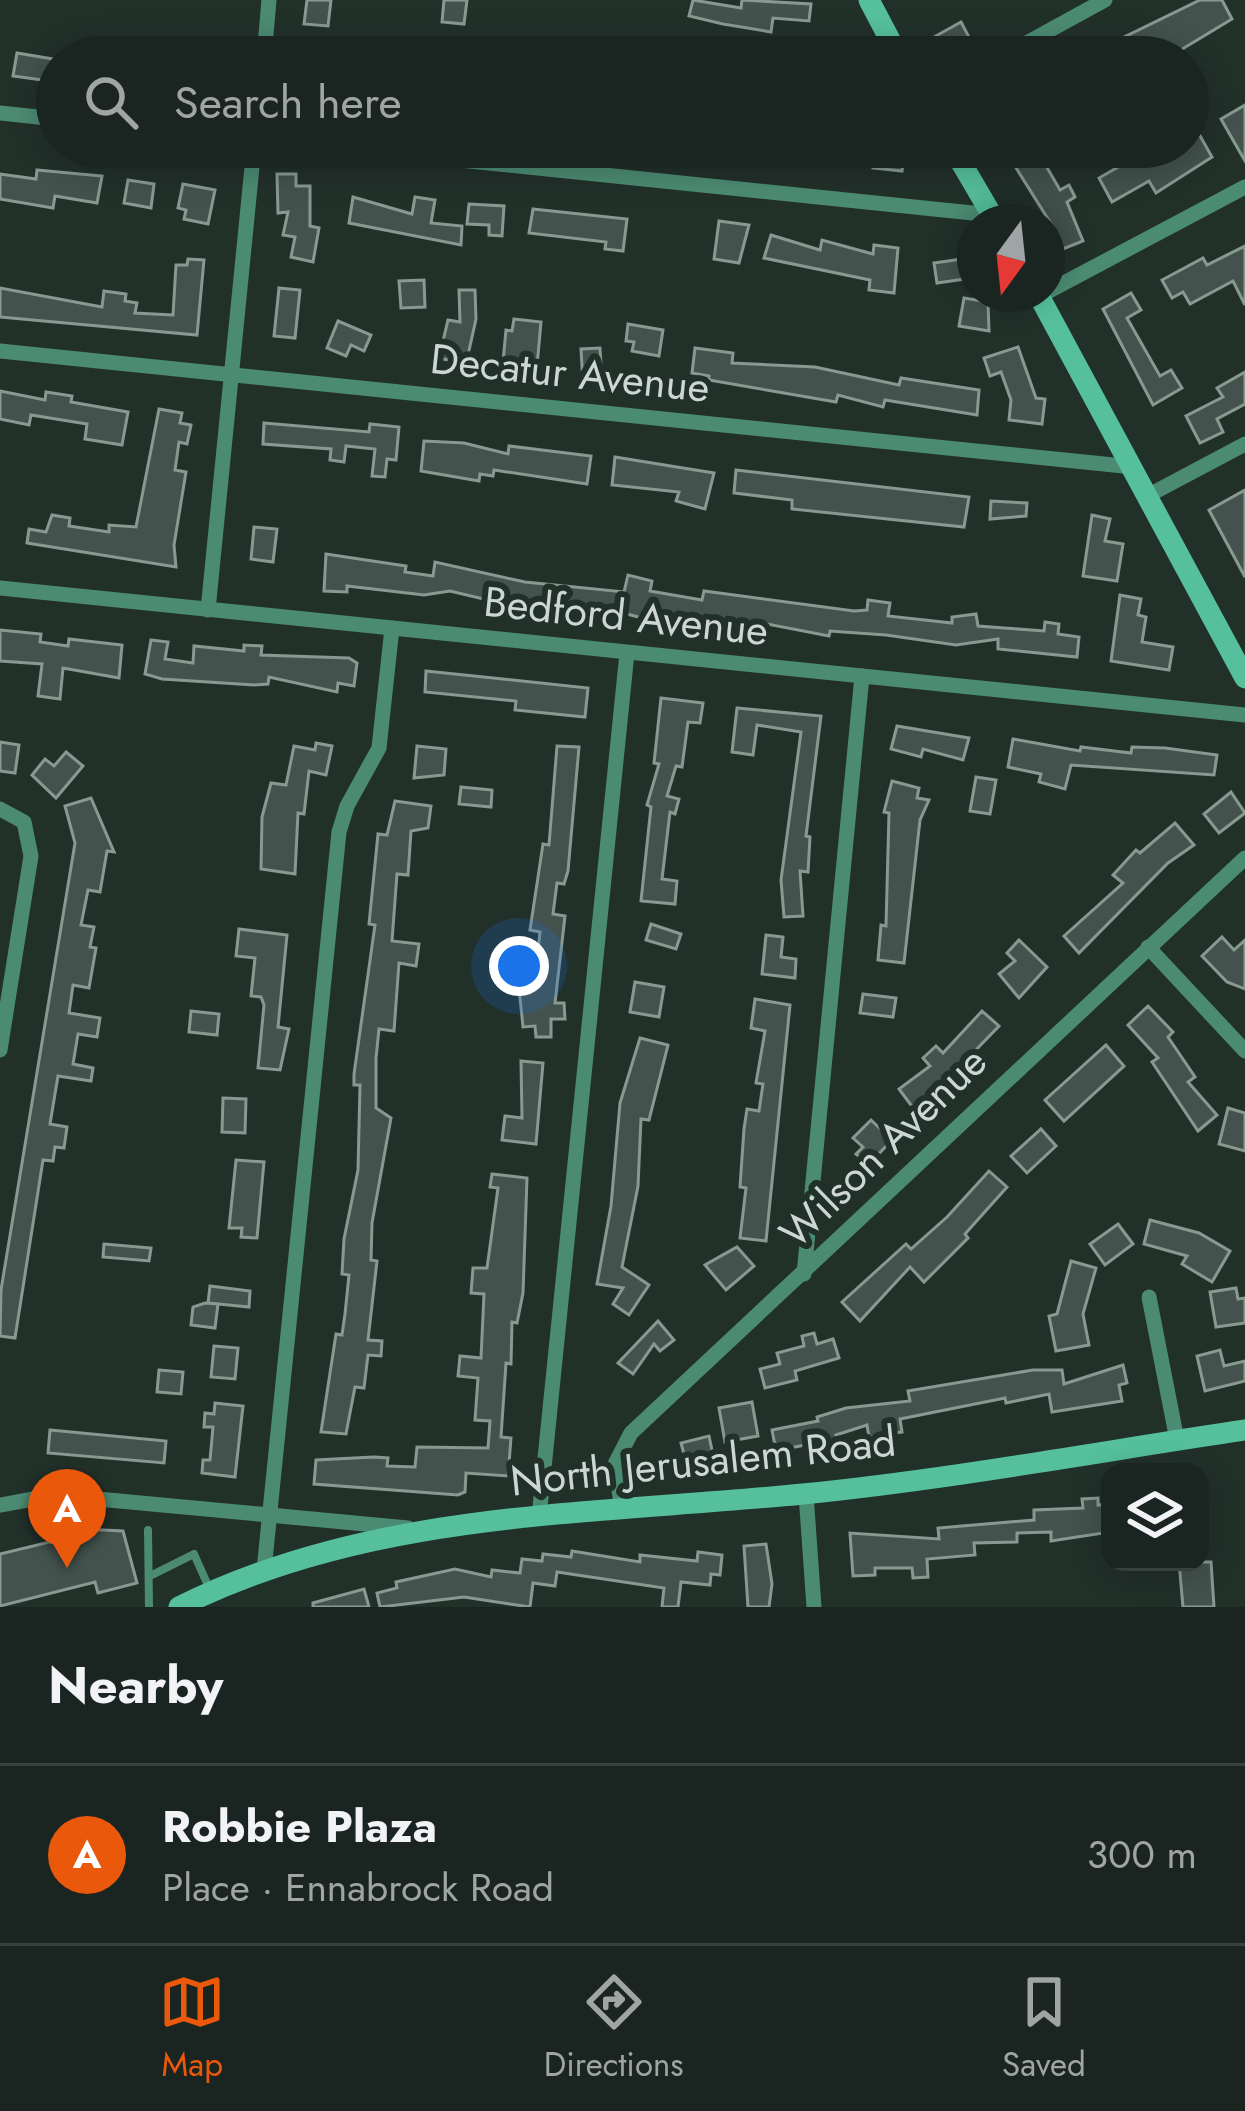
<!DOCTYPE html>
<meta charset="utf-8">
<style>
body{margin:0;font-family:Jost,sans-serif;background:#232c29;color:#f1f3f6}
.controls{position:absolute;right:36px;bottom:36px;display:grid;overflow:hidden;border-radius:24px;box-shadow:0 6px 30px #0003}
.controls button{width:108px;height:108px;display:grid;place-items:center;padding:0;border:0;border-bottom:3px solid #38413e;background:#1a2420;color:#f1f3f6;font:60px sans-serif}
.compass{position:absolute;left:957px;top:204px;width:108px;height:108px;border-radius:50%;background:#1a2420;box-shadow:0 6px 30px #0003;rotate:195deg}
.you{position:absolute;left:519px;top:966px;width:42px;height:42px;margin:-30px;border:9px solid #fff;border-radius:50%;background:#1a73e8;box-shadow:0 0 0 18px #1a73e833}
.badge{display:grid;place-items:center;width:78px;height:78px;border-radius:50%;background:#ea580c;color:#fff;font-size:39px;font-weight:700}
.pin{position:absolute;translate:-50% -99px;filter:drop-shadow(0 3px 6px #0008)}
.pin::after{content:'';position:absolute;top:63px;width:42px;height:36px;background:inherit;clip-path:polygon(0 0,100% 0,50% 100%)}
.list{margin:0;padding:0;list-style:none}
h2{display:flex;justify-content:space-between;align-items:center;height:156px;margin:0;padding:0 48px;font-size:51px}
h2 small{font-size:39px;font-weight:400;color:#9fa4a5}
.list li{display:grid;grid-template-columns:78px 1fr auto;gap:36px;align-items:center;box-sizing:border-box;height:180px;padding:0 48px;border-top:3px solid #38413e}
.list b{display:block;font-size:45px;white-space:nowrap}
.list p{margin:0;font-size:39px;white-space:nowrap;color:#9fa4a5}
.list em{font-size:39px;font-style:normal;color:#9fa4a5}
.icon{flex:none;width:66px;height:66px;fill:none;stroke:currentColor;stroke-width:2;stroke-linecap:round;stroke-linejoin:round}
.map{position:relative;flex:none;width:1245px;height:1607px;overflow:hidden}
.search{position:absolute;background:#1a2420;box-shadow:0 6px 30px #0003;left:36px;right:36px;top:36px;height:132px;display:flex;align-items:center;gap:30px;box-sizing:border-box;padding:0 42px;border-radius:66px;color:#9fa4a5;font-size:45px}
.sheet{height:336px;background:#1a2420}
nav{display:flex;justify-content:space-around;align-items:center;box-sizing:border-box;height:168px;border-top:3px solid #38413e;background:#1a2420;font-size:33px;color:#9fa4a5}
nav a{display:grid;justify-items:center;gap:6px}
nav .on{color:#ea580c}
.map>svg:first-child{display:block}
.building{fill:#43524c;stroke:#889992;stroke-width:3}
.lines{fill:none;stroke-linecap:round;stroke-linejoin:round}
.service{stroke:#4c8b73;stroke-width:8}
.minor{stroke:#4c8b73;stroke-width:15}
.secondary{stroke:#55c09b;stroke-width:21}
.labels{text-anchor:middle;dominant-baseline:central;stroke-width:12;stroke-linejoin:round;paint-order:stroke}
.street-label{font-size:42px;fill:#cdd6d2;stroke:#22302a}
</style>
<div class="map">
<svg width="1245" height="1607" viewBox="0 0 1245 1607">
<rect width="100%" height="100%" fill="#22302a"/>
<g class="building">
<path d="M307,0H331L328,26L304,24Z"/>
<path d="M444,0H467L464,24L442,22Z"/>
<path d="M693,0L741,8L742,0L811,4L809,21L773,18L771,32L723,24L689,16Z"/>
<path d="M1200,0H1222L1232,19L1169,57H1115L1108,45Z"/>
<path d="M961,22L970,39L943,53L934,37Z"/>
<path d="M17,53L53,59L50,81L13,76Z"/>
<path d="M1245,105V161L1221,119Z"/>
<path d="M1199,134L1212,157L1156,193L1149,181L1112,202L1099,178L1153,147L1159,157L1188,147Z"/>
<path d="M884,147H905L902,171L873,168L874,155L883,156Z"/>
<path d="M1003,147H1059L1041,157L1060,190L1069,185L1075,197L1067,202L1083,241L1058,251L1049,229L1053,227Z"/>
<path d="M37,170L102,176L97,203L55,196L53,208L0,199V174L36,179Z"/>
<path d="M277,174H296V186H310V226L319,228L313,262L291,257L295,237L283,235L288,212L278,213Z"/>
<path d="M128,180L154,184L151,208L124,203Z"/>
<path d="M183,184L215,190L208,224L184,219L186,210L178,208Z"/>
<path d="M353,197L412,214L415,197L435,200L431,223L462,226L461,245L349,223Z"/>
<path d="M469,204L504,206L502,236L489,235V225L467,224Z"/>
<path d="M533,209L627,219L623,251L605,249L606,242L529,233Z"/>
<path d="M719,221L749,225L739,263L714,259Z"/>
<path d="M771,235L820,250L822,240L873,254L874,245L898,248L894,293L869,290L870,280L764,258Z"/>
<path d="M1245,246V305L1233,281L1190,304L1183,292L1172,298L1162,280L1203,258L1207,265Z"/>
<path d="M969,258L972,278L937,283L934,263Z"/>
<path d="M188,259L204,260L197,335L0,317V288L102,307L104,291L126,294L125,301L137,303L135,313L173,315L176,265H187Z"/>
<path d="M424,280L425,307L401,308L399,281Z"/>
<path d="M279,288L300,290L295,338L274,336Z"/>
<path d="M459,290H475L476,319L466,364L439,358L448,320L460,322Z"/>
<path d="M1131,293L1141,310L1127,318L1160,376L1171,370L1182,388L1153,405L1103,309Z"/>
<path d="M964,298L988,302L989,331L959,326Z"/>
<path d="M514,319L541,322L537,366L503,362L506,330L512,331Z"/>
<path d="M338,321L371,335L364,351L351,345L346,356L327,348Z"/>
<path d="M628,324L663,330L659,356L632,351L634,342L626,341Z"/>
<path d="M1018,347L1036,398L1045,399L1042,424L1009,420L1011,400L1001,372L990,376L984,358Z"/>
<path d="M600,348L602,382L583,384L581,349Z"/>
<path d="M695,348L733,353L732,363L815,367L899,385L901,378L979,390L977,415L885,400L883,407L838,395L836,402L709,380V376L692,373Z"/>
<path d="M1245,372V404L1217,419L1223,432L1200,443L1186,416L1223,397L1217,388Z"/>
<path d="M0,391L45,400L46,392L72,396L71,402L128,412L122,445L85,439L87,424L31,415L29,425L0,419Z"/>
<path d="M159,409L182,413L180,423L191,425L187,444L179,442L175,470L186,472L174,545L176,567L27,543L29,529L46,532L52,515L70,518L69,526L109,532V525L136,527Z"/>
<path d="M264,423L369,432L370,424L399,427L396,460L387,459L385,477L372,476L375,449L346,446L344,462L330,460L331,449L263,444Z"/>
<path d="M424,441L464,443L508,454L509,446L591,456L587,484L494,470L493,476L480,474L479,481L421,471Z"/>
<path d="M615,457L714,473L705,509L676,501L679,492L612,485Z"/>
<path d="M736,470L969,497L964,527L792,509V500L734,493Z"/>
<path d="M1245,490V577L1209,510Z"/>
<path d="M991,501L1027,503L1026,516L990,519Z"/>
<path d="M1092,515L1110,519L1105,541L1123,544L1117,581L1083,576Z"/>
<path d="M254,527L277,529L273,562L251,559Z"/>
<path d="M326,554L406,566L405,572L433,576L435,562L525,582L624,592L628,575L652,581L650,591L702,600L704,591L854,611L867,610L868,600L890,603L888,616L952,623V617L976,614L978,626L1044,631L1045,622L1059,624L1058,634L1079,637L1077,657L998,649V639L956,645L886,635L830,631L829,636L762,623L761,629L689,618V623L642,618L600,607L599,614L509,605L450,591L424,595L347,586V592L324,591Z"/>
<path d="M1120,595L1141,599L1138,615L1146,617L1142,642L1173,647L1169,670L1111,661Z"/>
<path d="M0,630L41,634L40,642L68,646L69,639L122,645L119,678L63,668L60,699L38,696L42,664L0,661Z"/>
<path d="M151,640L168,642L165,659L193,663L194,646L244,651V645L262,646L261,655L349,658L357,663L354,686L338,683L337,692L269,677L268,684L254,685L162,679L145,674Z"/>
<path d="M426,671L588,688L585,717L515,710L516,701L425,692Z"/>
<path d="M661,698L703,703L700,723L688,722L682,767L676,766L667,796L679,799L675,814L670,812L662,879L677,881L675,904L641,901L651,807L647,805L659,764L654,763Z"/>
<path d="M737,708L821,716L806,836L810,837L808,872L800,871L803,916L784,917L781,880L801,732L757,725L753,755L732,752Z"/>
<path d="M897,726L969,738L963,760L923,749L921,757L891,749Z"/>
<path d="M1013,739L1080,751L1081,747L1131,753L1132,747L1165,748L1217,755L1214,775L1071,765L1065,789L1039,782L1041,774L1008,767Z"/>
<path d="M0,742L19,745L15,773L0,771Z"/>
<path d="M316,743L332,746L326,775L309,771L304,814L298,813L295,874L261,869L262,817L271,783L286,785L294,746L315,750Z"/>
<path d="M417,746L446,749L444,775L414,778Z"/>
<path d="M557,746L579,747L568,871L564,884L557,883L553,914L565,916L555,1003H564L565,1019H551V1037H536L535,1026L523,1027L518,978L520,957L537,959L540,932L530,930L543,844L549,845Z"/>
<path d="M66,752L83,766L56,798L32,775L45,759L54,766Z"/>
<path d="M976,777L996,780L990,814L970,811Z"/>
<path d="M892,781L919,788L917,798L929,800L920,820L904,963L878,960L881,925L886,926L889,813L884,812Z"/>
<path d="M461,787L492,790L491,807L459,804Z"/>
<path d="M1231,792L1245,813L1219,833L1204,814Z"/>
<path d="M91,798L114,852L107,851L100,892L88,890L81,925L94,927L90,947L96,948L89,988L73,985L69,1013L100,1018L97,1037L78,1034L73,1064L93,1068L91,1081L58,1076L50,1124L67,1127L64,1148L55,1147L53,1161L43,1160L15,1338L0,1336L1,1290L75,843L65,806Z"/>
<path d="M395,801L431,806L428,828L411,831L408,875L397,874L392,941L419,944L416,966L399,963L394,1031L379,1029L376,1058V1108L391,1118L372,1223L371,1260L377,1261L368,1340L382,1341L381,1356L368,1355L364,1388L355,1387L346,1434L321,1432L336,1334L342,1335L345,1314L349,1275L342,1274L344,1239L358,1170L360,1085H354V1074L375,925L369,924L378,834L387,835Z"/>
<path d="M1175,823L1194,845L1168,863L1079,953L1064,936L1123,883L1113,875L1136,850L1140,853Z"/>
<path d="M651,924L681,934L676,949L646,940Z"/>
<path d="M239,929L287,935L278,1027L289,1029L280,1070L258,1068L264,1005L261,997L251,996L255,958L236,956Z"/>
<path d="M766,935L783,937L781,957L796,959L795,978L762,974Z"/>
<path d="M1222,937L1234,950L1245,940V989L1227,982L1202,956Z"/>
<path d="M1019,940L1047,967L1019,998L999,974L1015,961L1007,953Z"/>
<path d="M635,982L664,987L659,1017L630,1012Z"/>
<path d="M863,994L896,998L893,1017L860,1013Z"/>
<path d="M755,999L790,1005L766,1241L740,1238L746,1188L740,1187L744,1129L747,1109L759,1111L763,1084L756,1083L765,1031L751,1028Z"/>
<path d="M1148,1006L1173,1032L1168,1037L1195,1077L1188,1082L1217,1115L1198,1131L1152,1062L1158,1058L1128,1025Z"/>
<path d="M191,1011L219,1014L217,1035L189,1032Z"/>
<path d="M982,1011L999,1026L939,1088L942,1092L916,1112L899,1089L930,1066L923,1058L936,1046L943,1053Z"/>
<path d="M640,1038L668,1045L649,1120L641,1119L638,1186L622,1267L649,1285L629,1315L613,1304L623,1288L597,1284L611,1206L620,1103Z"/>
<path d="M1106,1045L1124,1066L1064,1121L1045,1100Z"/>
<path d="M521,1061L543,1063L536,1144L502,1140L505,1116L522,1118Z"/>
<path d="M223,1098L246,1099L245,1133L222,1132Z"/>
<path d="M1228,1108L1245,1113V1151L1219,1144Z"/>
<path d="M871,1120L892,1140L868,1165L856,1154L863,1147L853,1138Z"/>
<path d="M1041,1129L1056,1146L1027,1173L1011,1156Z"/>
<path d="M236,1160L264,1162L257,1238L241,1237L242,1228H229Z"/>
<path d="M989,1171L1007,1187L965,1234L968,1238L924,1282L910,1267L860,1321L842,1302L906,1244L911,1249L947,1217Z"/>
<path d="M492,1174L527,1178L523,1293L517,1323L512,1322L511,1364L506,1363L501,1437L511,1438L508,1476L466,1473L465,1492L458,1495L314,1484L316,1460L374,1457L388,1458L387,1466L415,1467L417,1447L488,1448L490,1421L475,1420L478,1378L458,1376L460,1356L481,1358L484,1294L471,1293L473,1268H487L498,1188L490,1187Z"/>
<path d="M1150,1220L1199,1233L1230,1251L1212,1282L1182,1264L1187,1256L1144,1244Z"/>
<path d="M1118,1224L1133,1244L1105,1265L1090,1244Z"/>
<path d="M104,1244L151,1248L149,1261L103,1257Z"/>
<path d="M737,1247L754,1266L726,1290L705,1265Z"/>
<path d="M1071,1261L1096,1268L1083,1314L1089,1345L1056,1351L1049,1316L1057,1314Z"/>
<path d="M210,1286L250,1291L249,1307L208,1303Z"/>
<path d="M1236,1288L1238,1299L1245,1298V1323L1216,1327L1210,1292Z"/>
<path d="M205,1303L218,1304L215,1328L191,1325L193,1307Z"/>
<path d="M658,1321L674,1340L660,1351L654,1344L633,1374L618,1363Z"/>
<path d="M814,1333L817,1344L833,1339L839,1358L795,1371L797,1380L765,1388L760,1369L780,1364L777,1353L804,1346L802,1336Z"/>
<path d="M214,1346L238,1348L235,1379L211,1377Z"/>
<path d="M1220,1350L1224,1366L1245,1361V1381L1205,1391L1197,1356Z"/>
<path d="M1123,1365L1127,1383L1119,1385L1122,1401L1052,1412L1049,1394L1006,1403L1005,1398L900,1419L902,1432L869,1437L867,1425L836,1435L840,1444L827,1448L824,1441L776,1451L772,1430L818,1421L817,1417L846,1408L910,1401L908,1391L1033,1370H1062L1064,1384Z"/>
<path d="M159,1370L183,1372L181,1394L157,1392Z"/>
<path d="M752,1402L758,1436L725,1442L719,1408Z"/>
<path d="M215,1403L243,1406L235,1477L202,1473L203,1460H210L213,1427H204L205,1413L214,1414Z"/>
<path d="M50,1430L166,1441L164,1463L48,1453Z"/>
<path d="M709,1436L713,1455L686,1462L681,1443Z"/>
<path d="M1098,1498V1505L1110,1504V1532L1051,1541V1532L1017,1533V1542L974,1543L975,1555L927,1559L928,1577L913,1578L912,1568H875V1575L853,1576L850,1533L939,1539L938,1528L1034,1520V1510L1083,1508L1082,1499Z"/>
<path d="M82,1529L123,1531L137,1583L98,1593L95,1582L0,1606V1554L83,1534Z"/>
<path d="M766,1544L772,1584L769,1607H748L744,1546Z"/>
<path d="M572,1551L640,1562V1555L697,1561L698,1552L722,1555L720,1575L711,1574L710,1585L681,1582L678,1607H662L664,1588L557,1572L555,1586L533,1583L530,1607L464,1597L380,1607L377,1593L397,1588L396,1582L455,1569L491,1577L492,1570L520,1573L522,1559L542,1561L543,1554L571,1557Z"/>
<path d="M1179,1562H1211L1214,1607H1183Z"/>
<path d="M364,1589L369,1607H313V1603Z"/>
</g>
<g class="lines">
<g class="service">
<path d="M148,1530L149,1607"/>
<path d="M152,1575L194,1554L210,1590"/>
</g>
<g class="minor">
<path d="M264,57L269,0"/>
<path d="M1001,57L1105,0"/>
<path d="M0,113L57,119"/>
<path d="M333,147L992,215"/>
<path d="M1047,292L1245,187"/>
<path d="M0,351L1133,467"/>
<path d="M1149,495L1245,444"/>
<path d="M0,588L1245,715"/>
<path d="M208,610L254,147"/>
<path d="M0,809L24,822L31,856L0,1050"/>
<path d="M1148,947L1245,1051"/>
<path d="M804,1274L862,676"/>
<path d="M1149,1297L1177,1440"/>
<path d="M806,1494L814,1607"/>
<path d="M0,1505L55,1495L408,1528"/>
<path d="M622,1510L615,1464L631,1433L1245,858"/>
<path d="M539,1517L627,653"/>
<path d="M264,1570L339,832L347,806L379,748L392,628"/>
</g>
<g class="secondary">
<path d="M869,0L899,57"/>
<path d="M952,147L996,222"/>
<path d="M1038,294L1245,678"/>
<path d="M179,1607C372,1510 592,1515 803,1494C951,1479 1098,1452 1245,1430"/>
</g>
</g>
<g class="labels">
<g class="street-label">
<text transform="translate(570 373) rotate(6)">Decatur Avenue</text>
<text transform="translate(626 616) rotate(6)">Bedford Avenue</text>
<text transform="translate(883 1147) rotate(-44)">Wilson Avenue</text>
<text transform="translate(703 1461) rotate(-6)">North Jerusalem Road</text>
</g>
</g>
</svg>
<div class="controls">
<button><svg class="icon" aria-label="layers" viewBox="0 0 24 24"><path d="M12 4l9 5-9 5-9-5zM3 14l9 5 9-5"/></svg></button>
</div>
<svg class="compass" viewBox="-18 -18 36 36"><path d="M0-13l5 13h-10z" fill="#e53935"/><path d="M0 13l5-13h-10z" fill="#9fa4a5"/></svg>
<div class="you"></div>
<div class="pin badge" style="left:67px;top:1568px">A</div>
<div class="search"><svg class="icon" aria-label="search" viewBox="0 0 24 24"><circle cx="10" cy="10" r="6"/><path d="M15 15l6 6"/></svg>Search here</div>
</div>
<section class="sheet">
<h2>Nearby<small></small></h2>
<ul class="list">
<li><span class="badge">A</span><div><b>Robbie Plaza</b><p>Place · Ennabrock Road</p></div><em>300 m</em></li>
</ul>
</section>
<nav>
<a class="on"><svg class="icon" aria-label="map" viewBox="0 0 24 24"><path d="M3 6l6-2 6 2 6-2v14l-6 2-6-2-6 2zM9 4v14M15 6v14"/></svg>Map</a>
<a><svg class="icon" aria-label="directions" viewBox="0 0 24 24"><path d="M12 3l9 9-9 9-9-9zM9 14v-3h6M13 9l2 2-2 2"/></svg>Directions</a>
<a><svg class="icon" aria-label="saved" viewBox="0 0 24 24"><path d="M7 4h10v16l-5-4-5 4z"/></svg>Saved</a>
</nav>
